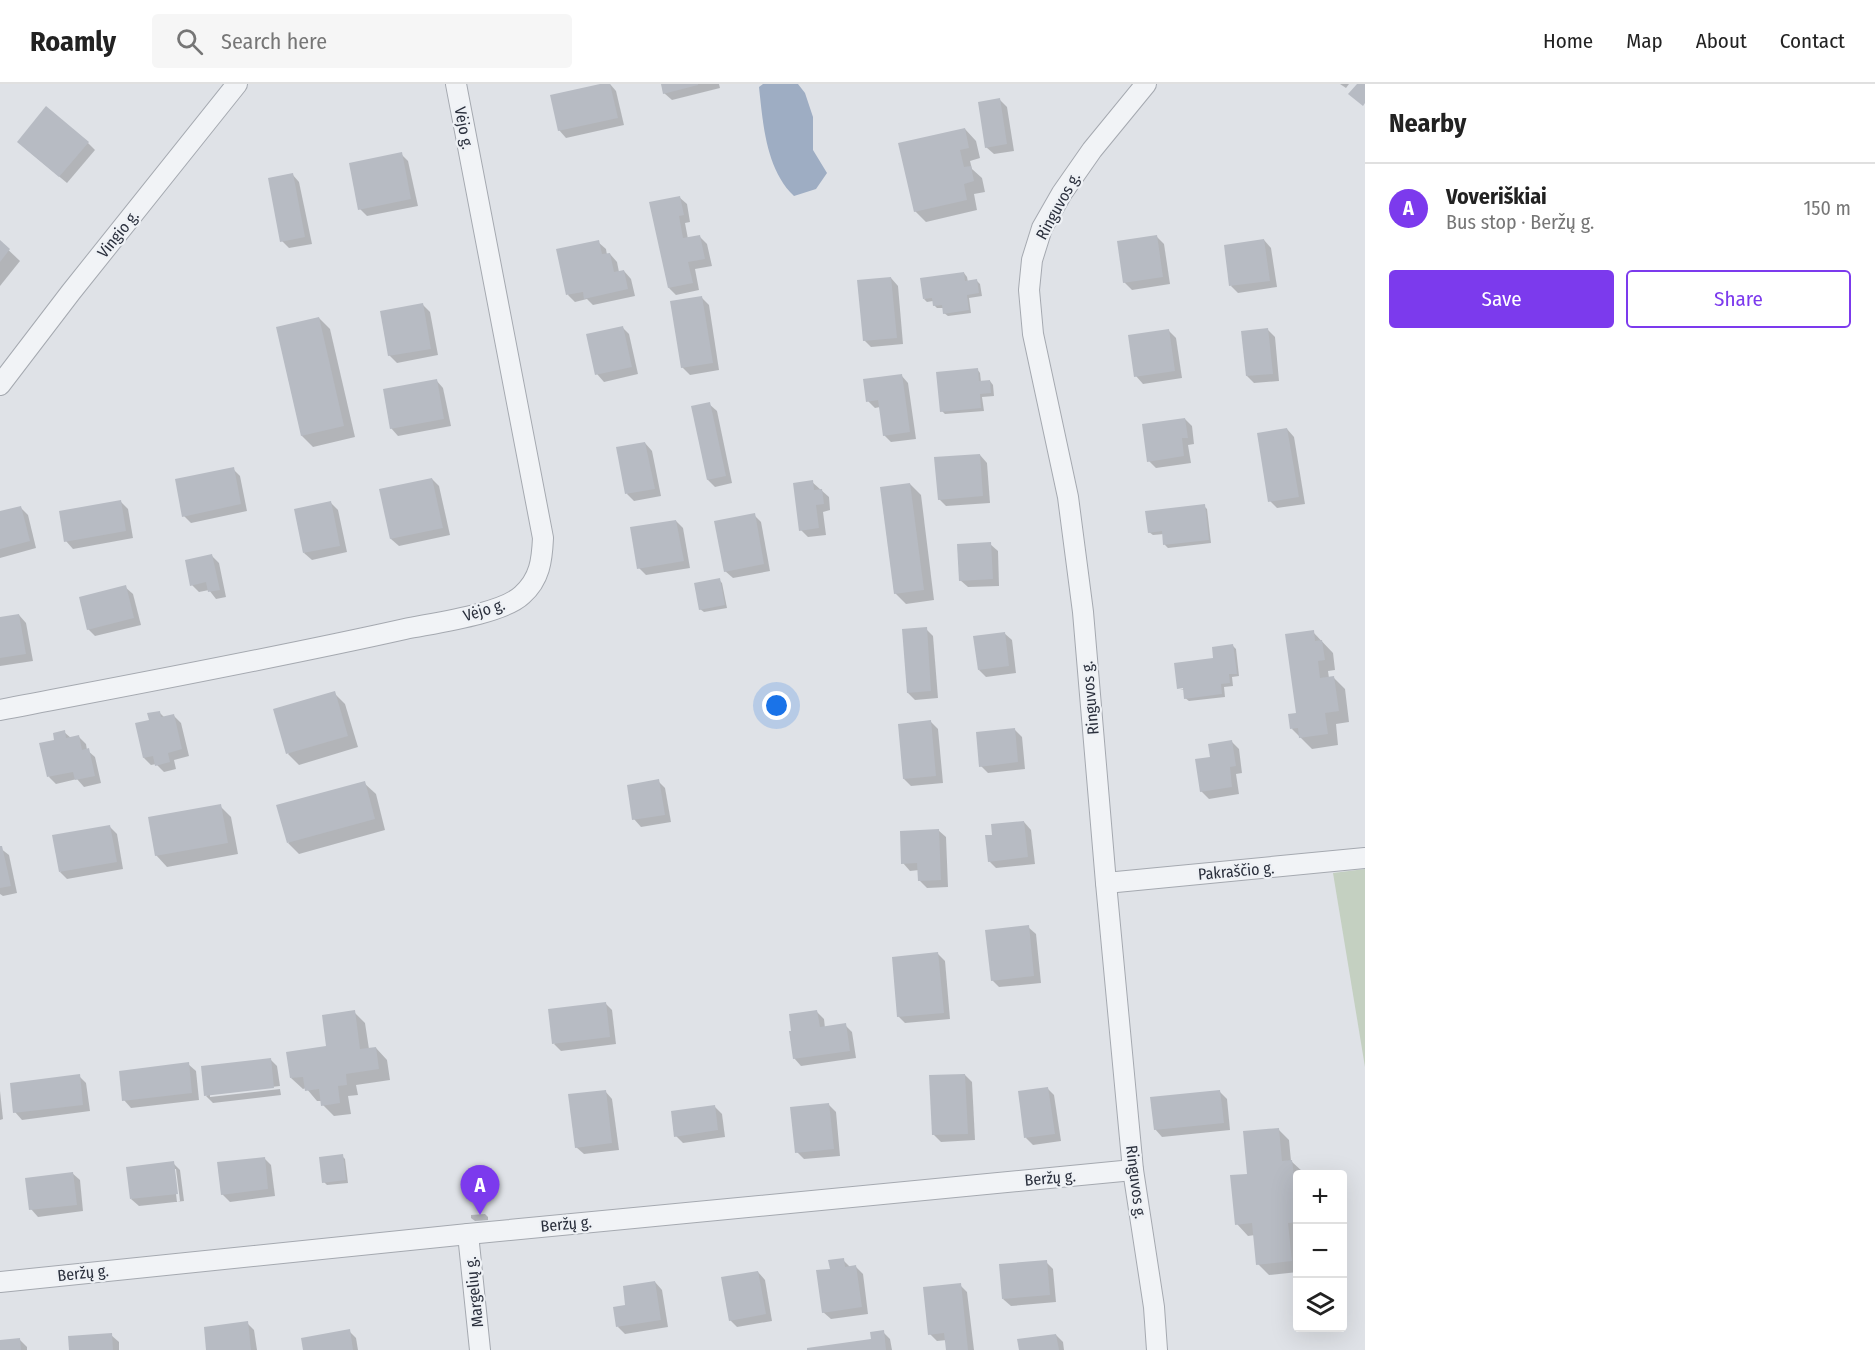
<!DOCTYPE html>
<meta charset="utf-8">
<style>
body{margin:0;font-family:"Fira Sans Condensed",sans-serif;background:#f6f6f6;color:#222}
.controls{position:absolute;right:18px;bottom:18px;display:grid;overflow:hidden;border-radius:6px;box-shadow:0 6px 24px #0002}
.controls button{width:54px;height:54px;display:grid;place-items:center;padding:0;border:0;border-bottom:2px solid #e0e0e0;background:#fff;color:#222;font:30px sans-serif}
.you{position:absolute;left:777px;top:622px;width:21px;height:21px;margin:-15px;border:4px solid #fff;border-radius:50%;background:#1a73e8;box-shadow:0 0 0 9px #1a73e833}
.badge{display:grid;place-items:center;width:39px;height:39px;border-radius:50%;background:#7c3aed;color:#fff;font-size:20px;font-weight:700}
.pin{position:absolute;translate:-50% -50px;filter:drop-shadow(0 2px 3px #0008)}
.pin::after{content:'';position:absolute;top:32px;width:21px;height:18px;background:inherit;clip-path:polygon(0 0,100% 0,50% 100%)}
.list{margin:0;padding:0;list-style:none}
h2{display:flex;justify-content:space-between;align-items:center;height:78px;margin:0;padding:0 24px;font-size:26px}
h2 small{font-size:20px;font-weight:400;color:#767676}
.list li{display:grid;grid-template-columns:39px 1fr auto;gap:18px;align-items:center;box-sizing:border-box;height:90px;padding:0 24px;border-top:2px solid #e0e0e0}
.list b{display:block;font-size:22px;white-space:nowrap}
.list p{margin:0;font-size:20px;white-space:nowrap;color:#767676}
.list em{font-size:20px;font-style:normal;color:#767676}
.actions{display:flex;gap:12px;padding:18px 24px}
.actions a{flex:1;padding:14px 0;border:2px solid #7c3aed;border-radius:6px;text-align:center;font-size:21px;color:#7c3aed}
.actions .main{background:#7c3aed;color:#fff}
.icon{flex:none;width:33px;height:33px;fill:none;stroke:currentColor;stroke-width:2;stroke-linecap:round;stroke-linejoin:round}
.map{position:relative;flex:none;width:1365px;height:1266px;overflow:hidden}
header{display:flex;align-items:center;gap:36px;box-sizing:border-box;height:84px;padding:0 30px;background:#fff;border-bottom:2px solid #e0e0e0}
header strong{font-size:28px}
nav{display:flex;gap:33px;margin-inline-start:auto;font-size:21px}
.search{width:420px;height:54px;background:#f6f6f6;display:flex;align-items:center;gap:15px;box-sizing:border-box;padding:0 21px;border-radius:6px;color:#767676;font-size:22px}
main{display:flex}
aside{flex:1;background:#fff}
.map>svg:first-child{display:block}
.green{fill:#c4d0c1}
.water{fill:#9eadc3}
.shadow{fill:#0003;fill-rule:evenodd}
.building{fill:#b7bbc3}
.lines{fill:none;stroke-linecap:round;stroke-linejoin:round}
.minor-casing{stroke:#a5a9b0;stroke-width:22}
.minor{stroke:#f1f3f6;stroke-width:20}
.labels{text-anchor:middle;dominant-baseline:central;stroke-width:4.5;stroke-linejoin:round;paint-order:stroke}
.street-label{font-size:16px;fill:#2a2f3c;stroke:#eef1f5}
</style>
<header>
<strong>Roamly</strong>
<div class="search"><svg class="icon" aria-label="search" viewBox="0 0 24 24"><circle cx="10" cy="10" r="6"/><path d="M15 15l6 6"/></svg>Search here</div>
<nav><a>Home</a><a>Map</a><a>About</a><a>Contact</a></nav>
</header>
<main>
<div class="map">
<svg width="1365" height="1266" viewBox="0 0 1365 1266">
<rect width="100%" height="100%" fill="#dfe2e7"/>
<path class="green" d="M1365,785V983L1333,789Z"/>
<path class="water" d="M763,0H798L805,9L813,33V66L827,89L816,105L794,112C766,85 763,40 759,3Z"/>
<g class="shadow">
<path d="M607,0H610L616,7L624,41L566,54L559,46Z"/>
<path d="M662,0H719L720,4L672,16L664,9Z"/>
<path d="M1340,0H1349L1346,4Z"/>
<path d="M1000,16L1007,23L1014,67L994,70L986,63Z"/>
<path d="M965,45L976,57L980,74L970,77L972,85L982,94L985,108L974,110L977,126L926,138L915,127Z"/>
<path d="M88,59L95,66L67,99L26,65Z"/>
<path d="M401,70L408,77L418,122L367,132L360,125Z"/>
<path d="M292,90L299,98L312,160L289,164L282,157Z"/>
<path d="M679,113L687,120L690,138L685,139L688,155L699,152L707,160L712,182L695,185L699,206L676,211L669,204Z"/>
<path d="M1157,153L1164,160L1170,200L1132,206L1124,198Z"/>
<path d="M1264,156L1271,164L1277,203L1238,209L1231,202Z"/>
<path d="M0,158L20,177L0,202Z"/>
<path d="M598,158L606,165L607,171L610,170L617,178L619,188L624,187L631,195L635,212L593,221L587,215L575,218L568,211Z"/>
<path d="M964,189L967,193L968,198L977,197L980,200L982,212L969,214L971,229L948,232L944,229V224H937L934,221L933,217L927,218L924,215Z"/>
<path d="M891,194L898,202L903,260L871,263L864,256Z"/>
<path d="M702,214L709,221L719,286L690,291L682,283Z"/>
<path d="M423,221L430,228L438,271L397,279L389,271Z"/>
<path d="M319,234L330,245L355,353L313,363L302,352Z"/>
<path d="M622,243L629,250L638,290L604,298L597,290Z"/>
<path d="M1268,246L1275,253L1279,297L1254,299L1247,292Z"/>
<path d="M1169,247L1176,254L1182,294L1143,300L1136,292Z"/>
<path d="M977,285L980,289L981,298L990,297L993,301L994,312L982,313L984,327L945,330L942,327Z"/>
<path d="M901,291L908,299L916,355L891,358L884,351L880,323L875,324L868,317Z"/>
<path d="M436,296L443,304L451,342L398,352L391,344Z"/>
<path d="M709,320L717,327L732,399L715,403L708,396Z"/>
<path d="M1185,335L1192,342L1194,360L1188,361L1191,379L1156,384L1149,377Z"/>
<path d="M1287,345L1294,353L1305,420L1277,424L1270,417Z"/>
<path d="M645,359L652,367L661,412L634,417L627,410Z"/>
<path d="M980,371L987,379L990,419L946,422L939,415Z"/>
<path d="M233,385L240,392L247,427L191,439L184,432Z"/>
<path d="M432,395L439,402L450,451L399,462L391,455L381,406Z"/>
<path d="M812,398L829,413L830,426L823,428L826,451L808,453L801,446Z"/>
<path d="M910,400L921,411L934,516L906,520L895,509Z"/>
<path d="M121,418L128,425L133,454L73,465L66,457Z"/>
<path d="M331,419L338,426L347,468L312,476L304,469Z"/>
<path d="M1204,422L1207,425L1211,459L1168,464L1165,461L1164,450L1153,451L1149,448Z"/>
<path d="M21,424L28,431L36,464L0,474V429Z"/>
<path d="M754,431L761,438L770,487L733,494L725,487Z"/>
<path d="M676,437L683,444L690,484L646,491L639,484Z"/>
<path d="M990,460L998,467L999,502L968,503L960,496Z"/>
<path d="M212,472L219,479L226,513L216,515L209,506L199,508L192,501Z"/>
<path d="M719,496L722,499L727,524L704,528L700,525Z"/>
<path d="M125,503L133,510L141,541L95,552L88,545Z"/>
<path d="M19,531L26,539L33,577L0,582V535Z"/>
<path d="M926,545L933,552L938,614L915,616L908,609Z"/>
<path d="M1313,548L1333,569L1335,586L1328,587L1329,594H1334L1345,605L1349,638L1336,640L1338,661L1312,665L1292,645L1298,630Z"/>
<path d="M1004,549L1012,556L1016,589L986,593L979,586Z"/>
<path d="M1233,562L1236,565L1239,592L1232,593L1233,602L1224,603L1225,613L1189,617L1185,614V606H1180L1190,604L1215,576Z"/>
<path d="M334,609L345,620L358,663L299,681L288,670Z"/>
<path d="M159,628L165,634L174,632L181,639L189,672L174,676L176,685L164,688L156,680L151,681L144,674L150,637Z"/>
<path d="M931,638L938,645L943,699L911,702L904,695Z"/>
<path d="M1014,645L1022,653L1025,685L988,689L981,682Z"/>
<path d="M64,648L71,654L79,653L86,660L87,666L95,673L101,699L84,703L77,695L56,700L49,693Z"/>
<path d="M1232,658L1239,665L1242,689L1236,690L1239,710L1209,715L1201,707L1211,674Z"/>
<path d="M658,697L665,704L671,738L641,743L634,735Z"/>
<path d="M364,699L376,710L385,746L299,770L288,759Z"/>
<path d="M220,722L231,733L238,770L167,783L156,771Z"/>
<path d="M1024,738L1031,746L1035,780L996,784L989,777L994,752Z"/>
<path d="M110,743L117,750L123,785L67,795L60,788Z"/>
<path d="M938,746L946,753L948,803L927,804L919,796V786L910,787L903,779Z"/>
<path d="M0,764L9,771L17,809L3,812L0,810Z"/>
<path d="M1028,843L1036,850L1041,899L999,903L992,896Z"/>
<path d="M938,870L945,877L950,935L905,939L898,932Z"/>
<path d="M605,919L612,926L616,960L561,967L554,960Z"/>
<path d="M354,928L365,939L369,965L376,964L387,976L390,996L356,1001L358,1011L348,1012L351,1030L334,1032L323,1021L322,1017H317L306,1004L303,1005L291,994L328,963Z"/>
<path d="M817,928L824,935L825,944L845,941L852,948L856,974L801,982L794,974Z"/>
<path d="M270,975L277,982L280,1002L210,1010V1013L280,1005L281,1011L213,1019L206,1012Z"/>
<path d="M188,980L196,987L199,1016L131,1024L124,1016Z"/>
<path d="M965,991L972,998L975,1056L941,1058L934,1051Z"/>
<path d="M79,992L86,999L90,1027L22,1036L15,1028Z"/>
<path d="M1047,1004L1054,1011L1061,1057L1033,1061L1026,1054Z"/>
<path d="M0,1007L3,1035L0,1036Z"/>
<path d="M605,1007L612,1015L619,1066L584,1070L576,1063Z"/>
<path d="M1220,1008L1227,1015L1230,1046L1162,1053L1155,1045Z"/>
<path d="M828,1020L836,1028L840,1072L804,1075L797,1068Z"/>
<path d="M714,1022L722,1030L725,1053L683,1059L676,1052Z"/>
<path d="M1278,1045L1289,1056L1291,1077L1303,1088V1090H1298V1188L1269,1191L1258,1180L1255,1151L1248,1152L1237,1140L1249,1091Z"/>
<path d="M342,1072L345,1075L348,1099L327,1101L324,1098Z"/>
<path d="M264,1074L271,1081L275,1112L230,1118L222,1110Z"/>
<path d="M173,1079L180,1086L184,1117L139,1122L131,1115ZM173,1085H176L180,1117L177,1118Z"/>
<path d="M72,1089L80,1096L83,1127L38,1133L31,1125Z"/>
<path d="M485,1130L488,1133V1136L475,1137L471,1134V1131Z"/>
<path d="M843,1176L851,1184L856,1183L863,1190L868,1230L831,1235L823,1228L831,1186Z"/>
<path d="M1046,1178L1053,1185L1056,1218L1011,1222L1003,1215Z"/>
<path d="M758,1188L765,1196L772,1237L737,1243L730,1236Z"/>
<path d="M655,1198L662,1206L668,1243L625,1250L618,1243L627,1222Z"/>
<path d="M960,1201L967,1208L974,1266H948L947,1256L937,1257L930,1250Z"/>
<path d="M247,1239L254,1246L257,1266H208Z"/>
<path d="M349,1247L356,1254L358,1266H305Z"/>
<path d="M883,1248L890,1255L892,1266H809L873,1256Z"/>
<path d="M111,1251L119,1258V1266H71Z"/>
<path d="M1056,1251L1063,1258L1064,1266H1020Z"/>
<path d="M20,1256L27,1263V1266H0V1258Z"/>
</g>
<g class="building">
<path d="M600,0H610L618,34L558,47L550,11Z"/>
<path d="M661,0H698V1L663,10Z"/>
<path d="M1357,0H1365V19L1363,22L1348,10Z"/>
<path d="M1000,14L1007,60L985,64L978,18Z"/>
<path d="M46,22L89,58L59,93L17,58Z"/>
<path d="M965,44L969,64L960,66L964,83L971,82L974,97L964,100L967,116L914,128L898,59Z"/>
<path d="M402,68L411,115L358,126L349,79Z"/>
<path d="M293,89L305,153L280,158L268,94Z"/>
<path d="M680,112L684,131L679,132L683,154L700,151L705,175L688,178L693,199L668,204L649,118Z"/>
<path d="M1157,151L1163,193L1123,199L1117,157Z"/>
<path d="M1264,155L1270,197L1229,202L1224,161Z"/>
<path d="M0,156L10,165L0,178Z"/>
<path d="M599,156L602,170L610,169L614,188L624,186L628,205L584,215L583,208L566,211L556,165Z"/>
<path d="M964,188L965,197L977,195L979,209L967,211L969,226L943,230L942,221L933,222L932,214L923,215L920,194Z"/>
<path d="M891,193L897,254L863,257L857,196Z"/>
<path d="M702,212L713,279L681,284L670,217Z"/>
<path d="M423,219L431,265L388,272L380,227Z"/>
<path d="M319,233L344,342L301,352L276,243Z"/>
<path d="M623,242L632,283L595,291L586,250Z"/>
<path d="M1268,244L1273,290L1246,292L1241,247Z"/>
<path d="M1169,245L1175,287L1134,293L1128,251Z"/>
<path d="M978,284L979,297L990,296L991,309L980,310L981,324L940,328L936,288Z"/>
<path d="M902,290L910,348L883,352L878,316L866,318L863,295Z"/>
<path d="M437,295L444,335L390,345L383,305Z"/>
<path d="M710,318L726,392L707,396L691,322Z"/>
<path d="M1185,334L1188,354H1182L1184,372L1147,378L1142,340Z"/>
<path d="M1287,344L1299,413L1268,418L1257,349Z"/>
<path d="M645,358L655,405L625,410L616,363Z"/>
<path d="M980,370L983,412L938,416L934,373Z"/>
<path d="M234,383L241,420L182,433L175,395Z"/>
<path d="M432,394L443,444L390,455L379,405Z"/>
<path d="M813,396L814,406L822,405L824,420L816,421L819,444L799,447L793,399Z"/>
<path d="M910,399L924,506L894,510L880,403Z"/>
<path d="M121,416L126,447L64,458L59,427Z"/>
<path d="M331,417L340,462L303,469L294,425Z"/>
<path d="M1205,420L1209,456L1163,461L1162,447L1148,449L1145,427Z"/>
<path d="M21,422L30,457L0,465V427Z"/>
<path d="M755,429L764,480L724,488L714,437Z"/>
<path d="M676,436L684,477L637,485L630,443Z"/>
<path d="M991,458L993,495L959,497L957,460Z"/>
<path d="M212,470L220,506L208,508L206,498L190,502L185,476Z"/>
<path d="M720,494L725,521L699,526L694,499Z"/>
<path d="M126,501L134,534L87,546L79,513Z"/>
<path d="M19,530L26,570L0,574V533Z"/>
<path d="M927,543L931,607L907,609L902,545Z"/>
<path d="M1314,546L1315,557L1322,556L1325,576L1318,577L1320,594L1334,592L1339,627L1325,629L1328,650L1299,654L1298,644L1290,645L1288,630L1296,629L1285,550Z"/>
<path d="M1005,548L1009,582L978,586L973,552Z"/>
<path d="M1233,560L1237,590H1229L1230,599L1221,600L1222,610L1184,615L1183,604L1177,605L1174,579L1213,574L1212,563Z"/>
<path d="M335,607L348,652L286,670L273,625Z"/>
<path d="M160,627L161,633L174,630L182,665L168,669L170,678L155,682L153,672L143,674L135,639L149,636L147,629Z"/>
<path d="M931,636L936,692L903,695L898,640Z"/>
<path d="M1015,644L1018,678L979,683L976,648Z"/>
<path d="M65,646L66,654L79,651L82,666L89,664L95,692L75,696L73,688L47,693L39,659L54,656L53,649Z"/>
<path d="M1232,656L1236,682L1230,683L1232,703L1200,708L1195,675L1210,673L1208,660Z"/>
<path d="M659,695L665,731L632,736L627,701Z"/>
<path d="M365,697L375,735L287,759L276,721Z"/>
<path d="M221,720L228,759L155,772L148,733Z"/>
<path d="M1024,737L1028,773L988,778L985,751H992L991,740Z"/>
<path d="M110,741L117,778L59,788L52,751Z"/>
<path d="M939,745L941,796L918,797L917,779L901,780L900,747Z"/>
<path d="M0,762H2L11,802L0,804Z"/>
<path d="M1029,841L1034,892L991,897L985,846Z"/>
<path d="M938,868L944,929L897,933L892,873Z"/>
<path d="M606,918L610,953L552,960L548,925Z"/>
<path d="M355,926L360,965L376,963L379,985L346,990L347,1001L338,1002L340,1019L321,1022L319,1005L305,1007L303,993L290,994L286,968L326,962L322,931Z"/>
<path d="M817,926L820,943L846,939L850,967L793,975L789,947H791L789,930Z"/>
<path d="M271,974L274,1004L204,1012L201,982Z"/>
<path d="M189,978L192,1009L122,1017L119,987Z"/>
<path d="M80,990L83,1021L13,1029L10,999Z"/>
<path d="M965,990L968,1050L932,1051L929,991Z"/>
<path d="M1048,1003L1055,1050L1024,1054L1018,1007Z"/>
<path d="M606,1006L612,1059L575,1064L568,1010Z"/>
<path d="M1220,1006L1224,1039L1154,1046L1150,1013Z"/>
<path d="M829,1019L834,1065L795,1069L790,1023Z"/>
<path d="M715,1021L718,1046L674,1053L671,1027Z"/>
<path d="M1279,1044L1282,1077L1292,1076L1295,1099L1298,1098V1138L1288,1139L1292,1177L1256,1181L1252,1139L1235,1141L1230,1091L1247,1090L1243,1047Z"/>
<path d="M343,1070L346,1096L322,1099L319,1073Z"/>
<path d="M265,1073L268,1105L221,1111L217,1078Z"/>
<path d="M174,1077L178,1110L130,1115L126,1083Z"/>
<path d="M73,1088L77,1121L29,1126L25,1094Z"/>
<path d="M844,1174L845,1183L856,1181L862,1223L822,1229L816,1186L830,1185L828,1176Z"/>
<path d="M1047,1176L1050,1211L1002,1215L999,1180Z"/>
<path d="M758,1187L766,1230L729,1237L721,1193Z"/>
<path d="M655,1197L661,1236L616,1243L613,1223L625,1221L623,1202Z"/>
<path d="M961,1199L968,1266H946L944,1249L928,1251L923,1203Z"/>
<path d="M248,1237L251,1266H206L204,1243Z"/>
<path d="M350,1245L353,1266H303L301,1254Z"/>
<path d="M884,1246L886,1266H807V1264L871,1255L870,1248Z"/>
<path d="M112,1249L113,1266H69L68,1252Z"/>
<path d="M1056,1250L1059,1266H1019L1017,1255Z"/>
<path d="M20,1254L21,1266H0V1256Z"/>
</g>
<g class="lines">
<defs>
<g id="minor">
<path d="M1146,0L1092,66L1062,109L1042,144L1032,176L1029,206L1033,250L1068,413L1083,528L1106,799L1133,1086L1154,1223L1157,1266"/>
<path d="M0,301L71,208L237,0"/>
<path d="M0,626C135,600 271,575 405,545C434,539 502,530 522,511C540,495 542,476 543,454L456,0"/>
<path d="M1106,799L1365,774"/>
<path d="M468,1150L480,1266"/>
<path d="M0,1198L468,1150L1133,1086"/>
</g>
</defs>
<use href="#minor" class="minor-casing"/>
<use href="#minor" class="minor"/>
</g>
<g class="labels">
<g class="street-label">
<text transform="translate(464 44) rotate(79)">Vėjo g.</text>
<text transform="translate(1058 122) rotate(-61)">Ringuvos g.</text>
<text transform="translate(118 150) rotate(-51)">Vingio g.</text>
<text transform="translate(484 526) rotate(-17)">Vėjo g.</text>
<text transform="translate(1090 614) rotate(-95)">Ringuvos g.</text>
<text transform="translate(1236 787) rotate(-5)">Pakraščio g.</text>
<text transform="translate(1050 1094) rotate(-5)">Beržų g.</text>
<text transform="translate(1136 1098) rotate(83)">Ringuvos g.</text>
<text transform="translate(566 1140) rotate(-5)">Beržų g.</text>
<text transform="translate(83 1189) rotate(-6)">Beržų g.</text>
<text transform="translate(474 1208) rotate(-96)">Margelių g.</text>
</g>
</g>
</svg>
<div class="controls">
<button>+</button>
<button>−</button>
<button><svg class="icon" aria-label="layers" viewBox="0 0 24 24"><path d="M12 4l9 5-9 5-9-5zM3 14l9 5 9-5"/></svg></button>
</div>
<div class="you"></div>
<div class="pin badge" style="left:480px;top:1131px">A</div>
</div>
<aside>
<h2>Nearby<small></small></h2>
<ul class="list">
<li><span class="badge">A</span><div><b>Voveriškiai</b><p>Bus stop · Beržų g.</p></div><em>150 m</em></li>
</ul>
<div class="actions"><a class="main">Save</a><a>Share</a></div>
</aside>
</main>
